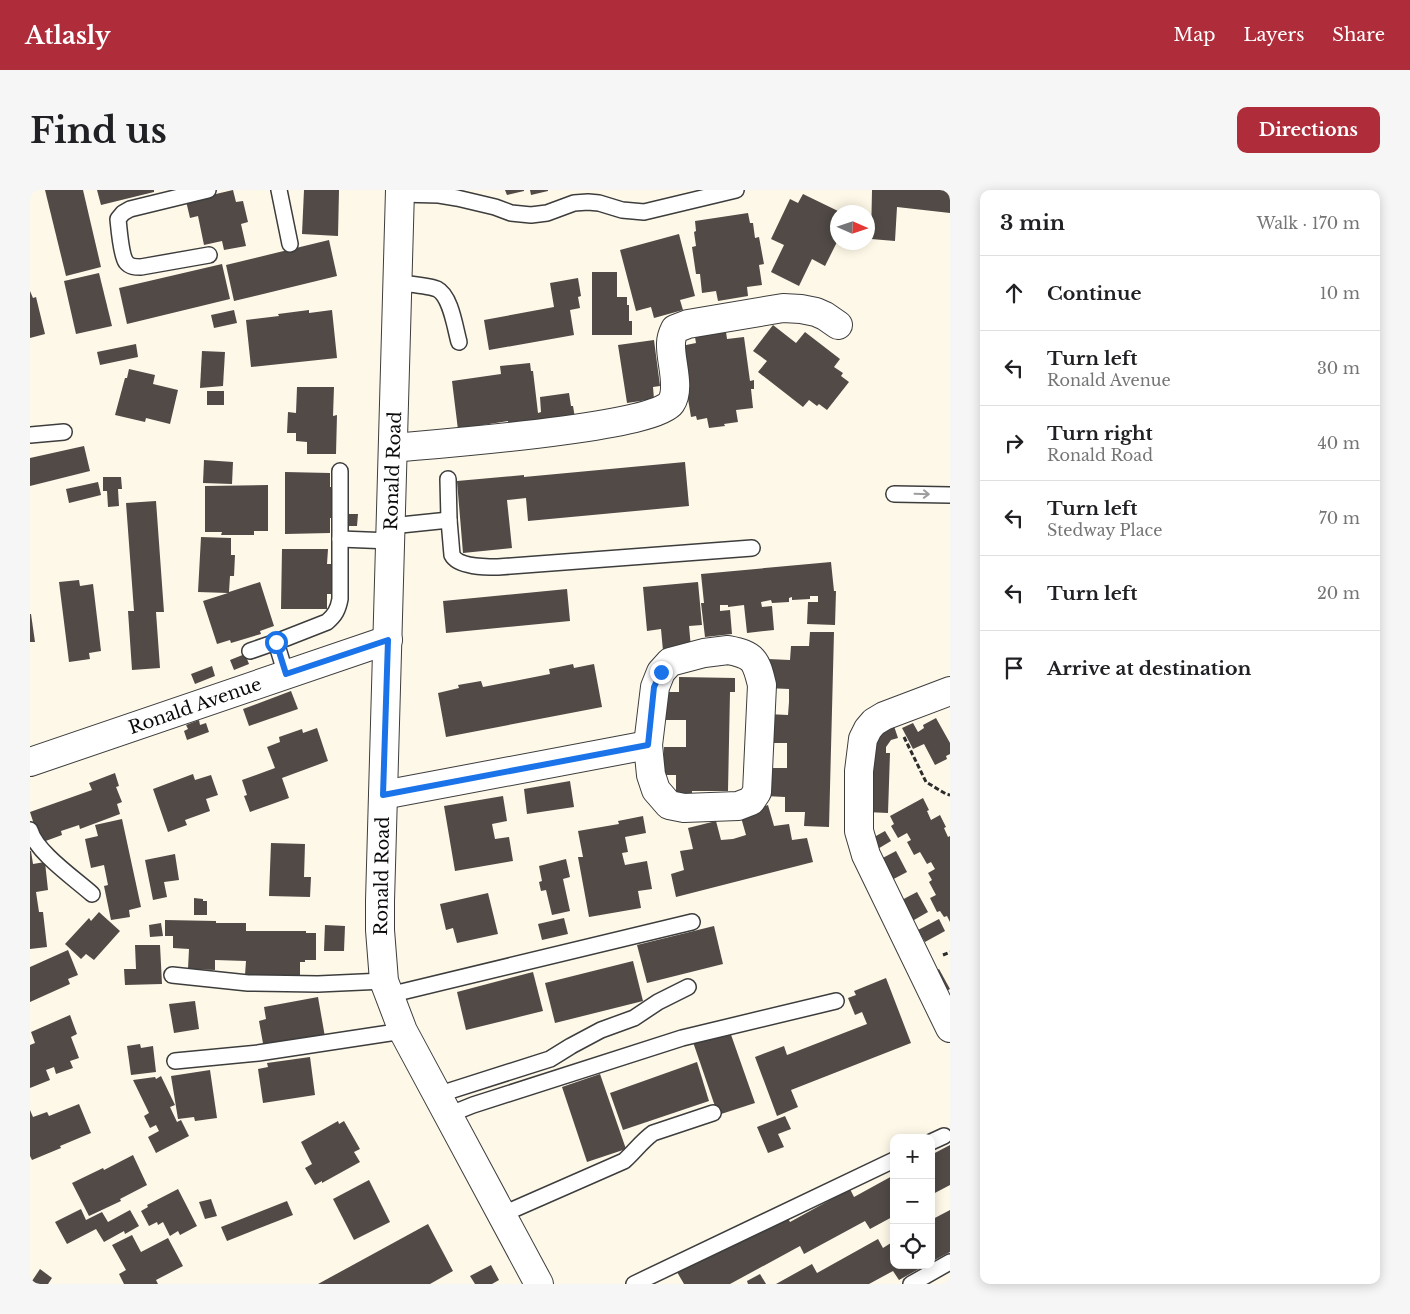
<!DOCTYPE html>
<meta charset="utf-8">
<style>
body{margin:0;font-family:"Libre Baskerville",serif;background:#f6f6f6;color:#202124}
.controls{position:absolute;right:15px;bottom:15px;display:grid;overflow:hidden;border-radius:10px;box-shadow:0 2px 12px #0003}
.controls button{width:45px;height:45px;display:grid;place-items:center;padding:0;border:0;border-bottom:1px solid #e0e0e0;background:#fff;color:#202124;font:25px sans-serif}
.compass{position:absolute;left:800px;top:15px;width:45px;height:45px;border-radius:50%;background:#fff;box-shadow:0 2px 12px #0003;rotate:93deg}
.stop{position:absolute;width:15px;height:15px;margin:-11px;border:4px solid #1a73e8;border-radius:50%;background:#fff}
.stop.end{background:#1a73e8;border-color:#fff;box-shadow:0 1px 5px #0008}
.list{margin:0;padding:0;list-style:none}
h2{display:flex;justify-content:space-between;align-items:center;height:65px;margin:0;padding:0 20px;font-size:21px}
h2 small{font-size:16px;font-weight:400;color:#757577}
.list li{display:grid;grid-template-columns:32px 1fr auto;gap:15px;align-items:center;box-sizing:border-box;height:75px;padding:0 20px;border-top:1px solid #e0e0e0}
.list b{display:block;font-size:19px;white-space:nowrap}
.list p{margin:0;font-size:16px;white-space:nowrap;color:#757577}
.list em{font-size:16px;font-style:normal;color:#757577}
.icon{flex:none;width:28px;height:28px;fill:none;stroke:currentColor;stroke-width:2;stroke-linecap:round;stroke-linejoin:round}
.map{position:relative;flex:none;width:920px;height:1094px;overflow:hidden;border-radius:10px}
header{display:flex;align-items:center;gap:30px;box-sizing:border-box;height:70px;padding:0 25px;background:#af2c3a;color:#fff}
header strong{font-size:24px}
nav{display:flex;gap:28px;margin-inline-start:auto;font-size:18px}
.intro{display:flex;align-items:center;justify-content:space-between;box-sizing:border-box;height:120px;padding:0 30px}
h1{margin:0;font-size:35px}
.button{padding:12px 22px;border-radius:10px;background:#af2c3a;color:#fff;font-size:18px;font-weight:700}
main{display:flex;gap:30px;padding:0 30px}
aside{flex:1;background:#fff;border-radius:10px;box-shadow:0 2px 12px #0003}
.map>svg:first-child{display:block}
.building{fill:#514a47}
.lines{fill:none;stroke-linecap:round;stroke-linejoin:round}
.service-casing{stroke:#3d3d3d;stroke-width:18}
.minor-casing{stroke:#3d3d3d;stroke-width:30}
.path{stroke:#2c2c2c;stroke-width:3;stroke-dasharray:5 2.5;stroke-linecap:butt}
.service{stroke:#fff;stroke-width:15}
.minor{stroke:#fff;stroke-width:28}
.oneway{stroke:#9d9d9d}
.route{stroke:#1a73e8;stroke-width:6}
.labels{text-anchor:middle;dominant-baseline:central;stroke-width:5;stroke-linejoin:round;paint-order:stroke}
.street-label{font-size:18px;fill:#0a0a0a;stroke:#fff}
</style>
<header>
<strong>Atlasly</strong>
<nav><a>Map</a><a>Layers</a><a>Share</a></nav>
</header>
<div class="intro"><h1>Find us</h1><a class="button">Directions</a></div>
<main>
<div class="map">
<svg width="920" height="1094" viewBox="0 0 920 1094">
<rect width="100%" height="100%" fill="#fef8e8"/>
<g class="building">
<path d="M15,0H53L71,77L36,86Z"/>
<path d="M67,0H124V2L71,15Z"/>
<path d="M203,0L206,12L213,11L218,32L211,34L216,56L194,60L192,51L174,55L168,26L160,28L156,11Z"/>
<path d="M274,0H309L308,46L272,44Z"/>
<path d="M475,0H494V1L477,5Z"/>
<path d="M500,0H518V1L501,5Z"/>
<path d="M842,0H920V23L867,17L865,51L841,49Z"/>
<path d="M773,4L808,21L806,31L808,32V50L795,76L782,69L769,96L741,82L754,55L741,49L760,9L768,13Z"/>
<path d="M718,23L720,33H723L725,48L729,47L734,74L729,75L732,95L717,97L718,106L688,111L686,101L672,103L670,84H666L662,57L666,56L664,42L666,41L665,31Z"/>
<path d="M649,44L665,106L650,110L653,120L624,128L621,117L606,121L590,60Z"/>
<path d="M299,50L307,86L204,111L196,75Z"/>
<path d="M192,74L200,109L97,134L89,98Z"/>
<path d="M562,82H587V107H597V115H599V131H602V145H562Z"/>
<path d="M69,83L82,136L46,144L34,91Z"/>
<path d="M548,88L551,106L548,107L550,118L540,120L544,145L459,160L454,130L524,117L520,93Z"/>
<path d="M0,101L3,108L6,107L15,144L0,148Z"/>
<path d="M204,120L207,133L184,138L181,125Z"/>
<path d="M279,120V123L302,120L307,168L221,177L216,130L249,126L248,124Z"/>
<path d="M743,135L766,153L775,142L810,169L804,177L813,183L811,186L819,192L797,220L789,214L787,216L779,210L773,217L728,182L737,171L723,161Z"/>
<path d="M696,142L697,149L714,147L720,191L724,190V199H721L723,218L706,220L708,232L694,234L695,236L679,238L677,228L667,230L666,226L661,227L658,209H655L651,156L666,153L665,147Z"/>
<path d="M624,150L630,196L623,197L624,209L597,213L588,155Z"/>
<path d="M106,154L108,167L70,175L67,162Z"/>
<path d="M172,161L195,162L193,196L170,198Z"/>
<path d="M500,173L501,181H503L508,223L511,222L510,207L539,203L541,216H543L545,228L479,240L478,231L453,235L454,245L429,248L422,191L471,184L470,176Z"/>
<path d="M99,179L125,185L123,194L148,200L140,234L116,228L115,232L85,225L95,188H97Z"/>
<path d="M267,197H304L303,226L307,225L306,264H277V252L266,251V243H257L258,222L266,223Z"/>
<rect x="177" y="201" width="17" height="14"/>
<path d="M54,256L60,281L0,296V268Z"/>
<path d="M174,270L203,272L202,294L173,293Z"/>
<path d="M655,272L659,316L498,331L496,308L477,310L482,358L433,363L427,291L494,285V287Z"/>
<path d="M255,282L300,283V297H303V328H300V343L255,344Z"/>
<path d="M73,287H91L92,299H88L89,316L78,317L77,301H73Z"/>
<path d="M68,292L71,305L39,313L36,299Z"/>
<path d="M238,295V341H224V345H191L192,342H175V296Z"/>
<path d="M126,311L134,422H126L130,478L102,480L98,421H104L96,313Z"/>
<path d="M317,324H328L327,336H317Z"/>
<path d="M171,347L201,348V365H205L204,386H200L199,402L230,392L244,436L230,441L231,444L201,453L200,450L187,454L173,411L198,403L168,402Z"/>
<path d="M252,359H298L297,374H301V404H297V419H251Z"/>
<path d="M801,372L804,401H806L805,435L777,434L778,412H788V406H780V409L762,410V407L759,408V412L742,413L741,410L731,412L732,417L742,416L744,440L717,443L714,415L698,417V415H690V421L700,420L702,444L675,447L671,413H674L671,384Z"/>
<path d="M49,390L50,396L63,394L71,461L59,463L60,469L39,472L29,392Z"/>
<path d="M668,392L672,435L659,436L661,458L633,461L631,439L617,441L613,397Z"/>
<path d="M537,399L540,431L416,443L413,411Z"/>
<path d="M0,424H1L5,452H0Z"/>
<path d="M780,442H804L799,637L774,636L775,622H755V607L735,606V578H757V553H736L737,524L758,525L759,512V499L737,498L738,469L760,470L761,456H779Z"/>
<path d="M215,464L219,474L204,480L200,470Z"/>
<path d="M543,474L544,478L564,474L572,517L416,547L408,503L429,498L428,495L451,491L453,497L520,484L519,479Z"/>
<path d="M182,476L185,486L165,494L161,484Z"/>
<path d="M649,487L705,488V502H700L698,601H662V613L646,612V585H633L634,557H656V530H634L635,502H649Z"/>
<path d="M261,501L268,519L219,536L213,519Z"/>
<path d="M906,528L920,553V564L916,566L917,569L905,575L894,554L883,559L872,538L883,533L888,542L894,538L893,535Z"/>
<path d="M169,530L170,535L176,533L179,542L157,550L154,541L158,539L156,535Z"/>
<path d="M863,533L868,548L861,550L856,557V563H860L858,623L837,622L841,552Z"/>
<path d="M287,538L298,571L252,588L259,608L220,622L214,606L217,605L212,590L245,578L237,557L250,552L249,547L272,539L273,543Z"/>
<path d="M85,583L89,596L86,597L92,612L87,614L90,624L50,639L49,635L31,641L32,645L10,653L0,622L62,600L59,593Z"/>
<path d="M163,584L165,590L181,585L188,605L176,609L180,621L155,630L157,635L138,642L123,599Z"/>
<path d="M540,591L544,617L497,624L494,599Z"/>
<path d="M473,606L477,631L462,634L465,649L479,647L483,671L425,681L414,616Z"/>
<path d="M893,608L899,620L897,621L901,630L910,625L916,637L914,638L918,647L920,646V732L917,726L914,727L910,721L907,722L900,708L906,705L899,692L902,690L898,683L905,679L901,672L897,674L890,662L884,665L877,652L881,650L877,643L868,648L861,636L864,634L860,626Z"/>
<path d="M738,615L744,636L759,634L762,650L777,648L783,672L646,707L641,684L654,680L650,661L663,659L658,638L686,631L691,650L703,649L716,645L710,624Z"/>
<path d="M613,626L616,643L595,647L598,662L592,663L595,675L617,671L622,699L608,701L611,718L559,727L548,667H553L548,641L589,634L588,631Z"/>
<path d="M92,629L111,717L99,720L100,727L81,730L74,696L78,695L74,675L61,678L55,649L68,646L65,635Z"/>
<path d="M855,641L861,651L841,663L835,652Z"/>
<path d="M241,653L275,654L274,687H281L280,707L239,706Z"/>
<path d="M0,661H1L3,674L15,672L18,700L6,702L9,722H13L17,757L0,759Z"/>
<path d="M866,661L877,682L856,693L845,672Z"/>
<path d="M145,664L149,690L134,692L137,707L123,710L115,670Z"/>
<path d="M536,669L540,687L533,689L540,721L522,725L516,700L511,701L509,692L512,691L509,676Z"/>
<path d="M887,702L898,722L877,734L866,713Z"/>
<path d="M458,703L468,744L427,753L423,738L416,740L410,714Z"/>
<path d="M164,708L173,709V711H177V725H164Z"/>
<path d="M69,722L90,741L64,770L56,764L51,769L35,754L59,728L61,731Z"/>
<path d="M534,728L538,744L512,750L508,734Z"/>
<path d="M909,729L915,741L895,752L888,740Z"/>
<path d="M135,730L186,731V733H216V741H276V743H286V770H275V772H270V788L227,787L226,785H215L216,771L185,770V780L158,779L159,759L143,758V746H135Z"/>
<path d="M131,733L133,746L120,747L119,735Z"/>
<path d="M295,735L315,736L314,761H294Z"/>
<path d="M684,736L693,774L617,793L607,755Z"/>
<path d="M105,755H130L132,794L95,795L94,779H106Z"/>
<path d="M38,760L48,785L38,789L40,794L0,812V777Z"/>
<path d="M603,771L613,811L525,833L515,793Z"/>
<path d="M909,779L920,799L909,805L897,785Z"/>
<path d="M503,782L513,821L436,840L427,802Z"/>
<path d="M856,788L881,853L761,900L768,917L747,926L725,867L754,856L757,865L837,834L832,822L825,825L818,808L826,805L824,801Z"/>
<path d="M288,807L295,847L234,859L229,831L236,829L234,817Z"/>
<path d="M165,811L169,839L144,843L139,814Z"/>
<path d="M40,825L47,844L41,847L49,868L40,871L43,878L26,884L24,877L16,880L20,890L0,898V855L5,853L1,842Z"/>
<path d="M699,839L725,913L688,925L663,852Z"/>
<path d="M110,854L111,858L123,856L126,882L101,885L97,856Z"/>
<path d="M280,867L285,905L233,913L228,879L238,877L237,873Z"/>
<path d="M667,872L679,911L593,940L580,903Z"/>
<path d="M180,880L187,928L165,931L164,927L148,929L141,886Z"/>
<path d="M570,884L596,959L557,972L532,897Z"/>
<path d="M131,886L145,915L140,917L147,932L151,930L159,946L126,963L118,947L129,941L126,935L120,938L114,926L119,923L103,890L125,887L126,889Z"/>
<path d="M49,914L61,943L30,956L31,958L2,970L0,966V920L3,927L17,922L19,926Z"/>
<path d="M755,926L761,939L748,944L754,957L738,963L727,937Z"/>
<path d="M308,931L309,934L314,931L330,959L324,962L330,972L292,993V991L285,995L275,978L282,974L271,952Z"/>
<path d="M920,955V995L901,1005V965Z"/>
<path d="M103,965L117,995L90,1009L91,1011L59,1026L42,993L73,978L74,980Z"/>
<path d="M864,985V1026L840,1039L835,1031L774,1064L770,1056L700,1094H654L647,1082L755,1023L760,1032L820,999L824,1007Z"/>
<path d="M339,990L360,1032L324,1050L303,1009Z"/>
<path d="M148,999L167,1036L150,1045L148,1041L140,1046L133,1032L128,1035L127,1032L119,1036L111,1021L118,1017L117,1015Z"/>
<path d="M181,1009L187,1026L175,1029L169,1012Z"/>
<path d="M257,1011L263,1025L197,1051L191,1037Z"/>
<path d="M51,1019L56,1030L72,1022L78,1032L100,1020L109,1036L95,1044L94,1041L74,1052L66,1039L37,1054L25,1032Z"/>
<path d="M920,1020V1062L901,1072V1030Z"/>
<path d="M398,1034L423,1081L400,1094H288Z"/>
<path d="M102,1045L111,1062L138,1048L153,1076L126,1090L128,1094H94L89,1084L96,1080L82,1055Z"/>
<path d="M848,1049L853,1058L864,1051V1075H896L869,1090L863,1081L839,1094H746L782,1074L787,1083Z"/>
<path d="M461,1075L469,1090L462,1094H445L440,1086Z"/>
<path d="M10,1079L22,1088L18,1094H0Z"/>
<path d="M730,1084L736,1094H718L717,1091Z"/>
</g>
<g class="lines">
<defs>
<g id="service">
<path d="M178,0L100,19L93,23L88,29C89,39 91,65 96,72C100,77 105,77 111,77L179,65"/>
<path d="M249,0L260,54"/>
<path d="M370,4L409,5L427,8L465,17L481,23L501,25L517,23L544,13L558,12L569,13L592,20L614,22L706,0"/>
<path d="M368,93C379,94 397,95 407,99C421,106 425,138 429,152"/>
<path d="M0,245L34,242"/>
<path d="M418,289L419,330L422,365C428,377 456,377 468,377L722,358"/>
<path d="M864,304L920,305"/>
<path d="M361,336L419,330"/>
<path d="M310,349L361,351"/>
<path d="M220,461L246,452"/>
<path d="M256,485L246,452L297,432C305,425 308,420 310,409V281"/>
<path d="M0,640C6,662 44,688 62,704"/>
<path d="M142,785L218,793L288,794L354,791"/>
<path d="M359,805L662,732"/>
<path d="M145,871L228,863L373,841"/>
<path d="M407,905L520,869L541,856L571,840L604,828L628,812L658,797"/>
<path d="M418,925L443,915L652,848L806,811"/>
<path d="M901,952L914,946"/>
<path d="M471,1025L594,971C604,962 612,951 623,943L683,923"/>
<path d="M604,1094L864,970"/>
<path d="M881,1094L920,1072"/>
</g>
<g id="minor">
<path d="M370,0L350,711V740L354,791L373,841L509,1094"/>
<path d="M363,258C403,254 624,238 641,213C651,198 640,171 641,153C641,148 643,143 645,139L658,134L753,118L771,119L786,122L795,126L808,135"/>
<path d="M698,460C724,465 726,470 732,495L727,602L721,611L708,616L654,618L639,615L626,600L621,585L618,555L625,497L631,482L640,472L674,463Z"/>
<path d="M920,501L854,526L844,532L838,539L833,549L829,581V641L836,665L920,838"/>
<path d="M0,572L358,450"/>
<path d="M353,605L618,555"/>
</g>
</defs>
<use href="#service" class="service-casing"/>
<use href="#minor" class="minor-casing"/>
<g class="path">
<path d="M874,547L896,592L916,604L920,605"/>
<path d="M913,765L920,762"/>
</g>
<use href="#service" class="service"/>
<use href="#minor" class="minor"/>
</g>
<defs><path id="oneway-shaft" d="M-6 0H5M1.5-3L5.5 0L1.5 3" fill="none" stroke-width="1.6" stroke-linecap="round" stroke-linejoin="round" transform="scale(1.25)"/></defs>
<use class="oneway" href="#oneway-shaft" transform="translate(892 304) rotate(2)"/>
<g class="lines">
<path class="route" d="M246,452L256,484L358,450L353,605L618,555L624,497L631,482"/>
</g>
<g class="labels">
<g class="street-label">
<text transform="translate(363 281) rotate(-88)">Ronald Road</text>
<text transform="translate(165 516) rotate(-19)">Ronald Avenue</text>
<text transform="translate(352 686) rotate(-89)">Ronald Road</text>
</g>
</g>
</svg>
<div class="controls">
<button>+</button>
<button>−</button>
<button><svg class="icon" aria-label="locate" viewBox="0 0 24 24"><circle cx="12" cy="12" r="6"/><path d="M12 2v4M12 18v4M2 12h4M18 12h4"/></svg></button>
</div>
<svg class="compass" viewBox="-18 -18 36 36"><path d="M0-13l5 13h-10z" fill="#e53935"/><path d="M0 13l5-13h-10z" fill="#757577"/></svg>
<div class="stop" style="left:246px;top:452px"></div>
<div class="stop end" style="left:631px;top:482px"></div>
</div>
<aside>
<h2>3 min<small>Walk · 170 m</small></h2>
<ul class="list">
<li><svg class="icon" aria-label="ahead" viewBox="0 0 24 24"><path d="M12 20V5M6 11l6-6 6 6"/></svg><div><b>Continue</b></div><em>10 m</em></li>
<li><svg class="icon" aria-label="left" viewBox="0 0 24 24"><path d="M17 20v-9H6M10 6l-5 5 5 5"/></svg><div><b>Turn left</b><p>Ronald Avenue</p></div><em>30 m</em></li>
<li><svg class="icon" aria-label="right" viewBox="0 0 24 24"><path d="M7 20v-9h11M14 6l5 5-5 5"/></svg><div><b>Turn right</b><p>Ronald Road</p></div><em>40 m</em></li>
<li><svg class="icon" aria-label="left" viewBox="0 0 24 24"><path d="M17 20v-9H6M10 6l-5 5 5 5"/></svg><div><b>Turn left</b><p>Stedway Place</p></div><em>70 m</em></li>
<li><svg class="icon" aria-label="left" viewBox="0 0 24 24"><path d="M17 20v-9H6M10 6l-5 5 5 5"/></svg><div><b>Turn left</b></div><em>20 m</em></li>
<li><svg class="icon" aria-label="arrive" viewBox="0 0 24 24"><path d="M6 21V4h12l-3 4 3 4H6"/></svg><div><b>Arrive at destination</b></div></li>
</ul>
</aside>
</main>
